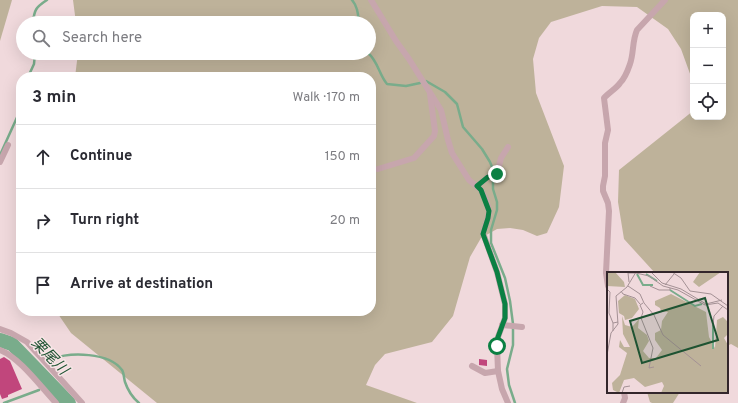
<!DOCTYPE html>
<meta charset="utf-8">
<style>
body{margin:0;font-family:Overpass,"Noto Sans JP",sans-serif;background:#f7f7f7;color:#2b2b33}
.controls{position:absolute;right:12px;top:12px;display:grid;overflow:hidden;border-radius:8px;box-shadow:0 4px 16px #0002}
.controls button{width:36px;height:36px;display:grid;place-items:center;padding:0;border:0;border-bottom:1px solid #e1e1e2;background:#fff;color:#2b2b33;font:20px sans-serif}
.stop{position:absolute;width:12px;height:12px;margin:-9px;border:3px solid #0b8043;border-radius:50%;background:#fff}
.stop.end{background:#0b8043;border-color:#fff;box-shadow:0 1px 4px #0008}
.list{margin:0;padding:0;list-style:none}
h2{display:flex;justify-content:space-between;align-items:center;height:52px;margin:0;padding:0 16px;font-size:17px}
h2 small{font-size:13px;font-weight:400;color:#7c7c81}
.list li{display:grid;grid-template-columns:26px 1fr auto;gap:12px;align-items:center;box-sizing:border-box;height:64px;padding:0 16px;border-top:1px solid #e1e1e2}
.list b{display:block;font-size:15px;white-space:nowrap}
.list em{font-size:13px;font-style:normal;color:#7c7c81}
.icon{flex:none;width:22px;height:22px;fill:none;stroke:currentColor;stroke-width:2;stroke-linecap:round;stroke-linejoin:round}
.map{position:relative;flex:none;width:738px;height:403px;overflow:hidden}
.search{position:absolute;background:#fff;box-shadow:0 4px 16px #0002;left:16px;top:16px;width:360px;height:44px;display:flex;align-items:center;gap:10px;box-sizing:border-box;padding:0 14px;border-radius:22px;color:#7c7c81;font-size:15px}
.panel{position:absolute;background:#fff;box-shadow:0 4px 16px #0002;left:16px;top:72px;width:360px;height:244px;border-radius:16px}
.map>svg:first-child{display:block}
.green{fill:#beb29a}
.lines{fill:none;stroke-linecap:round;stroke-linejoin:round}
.stream{stroke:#79ac8b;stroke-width:2.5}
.river{stroke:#79ac8b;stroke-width:14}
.building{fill:#c1467c}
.street{stroke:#c7a6ad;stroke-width:6}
.route{stroke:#0b8043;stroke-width:5}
.labels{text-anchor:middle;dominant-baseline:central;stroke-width:3;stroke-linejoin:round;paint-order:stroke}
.water-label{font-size:15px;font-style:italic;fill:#1e5332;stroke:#f8e5e7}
.inset-river{fill:none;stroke:#79ac8b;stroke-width:2}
.inset-road{fill:none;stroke:#a49195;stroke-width:1}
.view{fill:#1e5332;fill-opacity:0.15;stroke:#1e5332;stroke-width:2}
.inset-edge{fill:none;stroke:#33262b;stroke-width:2}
</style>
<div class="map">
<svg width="738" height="403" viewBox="0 0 738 403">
<rect width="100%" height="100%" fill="#f0d9dc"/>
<g class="green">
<path d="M0,0H12L0,41Z"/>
<path d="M73,0H738V348L731,344L727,346V273H655L624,239L618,202L619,170L693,111V117H723V15H693V82L681,49L668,29L637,7L602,6L551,22L539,38L533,59L536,93L564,166L559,207L547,233L537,236L523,230L510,228L497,229L481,238L470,257L453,316L432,342L385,354L375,365L366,385L417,403H157L71,333L56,311H371V77H75L78,53H369V23H76Z"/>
<path d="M647,392H680L673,403H652L650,402Z"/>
</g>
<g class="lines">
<g class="stream">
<path d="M352,0C358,7 358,15 359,23"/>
<path d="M33,23C34,10 36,7 47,0"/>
<path d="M368,53C378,61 379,75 387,84L406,86L420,83"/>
<path d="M28,77L34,64L35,53"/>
<path d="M426,81L445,92L457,104L463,127L482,149L490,162L494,172"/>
<path d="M0,155L19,113L21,106"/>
<path d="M494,177L493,180V189L497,202V210L491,230V243L505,278L510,301L513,324"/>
<path d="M513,328V345L507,369L509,385L515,403"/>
<path d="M52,359C70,352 109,352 122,370C124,373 124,379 125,382C128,391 132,397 139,403"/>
<path d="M4,403L39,390"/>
</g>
<path class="river" d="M0,340L12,344L69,403"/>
</g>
<g class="building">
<path d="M4,357L10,361L22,389L8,395V397L2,399L0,394V359Z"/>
<path d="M479,359L487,360V366L479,365Z"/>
</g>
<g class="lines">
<g class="street">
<path d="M371,0L396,41L409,59L441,110L448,140L452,153L469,180L481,190L486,200L489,211L488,218L483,233L497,272L505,304V318L498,337L497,346L498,371L502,389L508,403"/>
<path d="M0,162L8,145"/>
<path d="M378,169L414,158L434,136L435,131L430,94"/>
<path d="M477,186L488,177L497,174L501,158L508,147"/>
<path d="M608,286L606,273L609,211L608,203L603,191V186L605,176V143L608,130L604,98C609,92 616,89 620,83C625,78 628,70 630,64C634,53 632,41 637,30L665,0"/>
<path d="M502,325L522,327"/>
<path d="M0,329L11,333L27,342L82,403"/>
<path d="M0,350C19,357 41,387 56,403"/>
<path d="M472,366L485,373L498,371"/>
<path d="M623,403L625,398L624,392"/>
</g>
</g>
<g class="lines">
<path class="route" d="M497,174L488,177L477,186L481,190L489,211L488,218L483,234L497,272L505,304V318L498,337L497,346"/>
</g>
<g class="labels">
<g class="water-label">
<text transform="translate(49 357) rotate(46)">栗尾川</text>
</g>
</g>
<g transform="translate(607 272)">
<rect width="121" height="121" fill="#f0d9dc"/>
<path d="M0,0H8L17,10L18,15L0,14ZM93,0H114L92,15L86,10ZM64,22L99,40L102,65L108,76L110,48L116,45L121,50V62L117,66L121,73V121H54L57,114L55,110L38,115L27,106L17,108L12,121L6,118L5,111L13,103L20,81L12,75L13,68L17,75H23L16,62L15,44L18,53L25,55L32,47L31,56L40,63L42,69L36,79L42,86H49L55,78L48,68V61L54,58L55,49L61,40L54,39L53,36L48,33V29ZM18,23L28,27L32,37L25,46L18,48L17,44L12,41L11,29Z" fill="#beb29a"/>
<path class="inset-river" d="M30,2L36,13H46M39,2L50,9M63,18L88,34L95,32M106,77V53"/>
<path class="inset-road" d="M44,0L55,11L74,17L99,32L115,28M65,0L74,6L83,19L104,22L121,34M29,1L42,4L56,14L71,18L98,33L111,31L121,38M22,10L21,1H29M58,13L67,2M21,14L33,22L37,31L47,43L56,63L94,94M43,14L52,18H63V16M0,17L3,20L2,41L6,51M14,19L16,22L28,26L33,32M36,31L33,33L36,40L34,46L46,76L42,96L47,95M106,53L107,44L116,34M6,59V51L11,50M0,83L4,61L11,52L9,24L20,15L29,0M15,121L17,115L23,114"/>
<path class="view" d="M98,26L111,68L35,91L23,49Z"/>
<rect width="121" height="121" class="inset-edge"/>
</g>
</svg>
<div class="controls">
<button>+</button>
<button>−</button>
<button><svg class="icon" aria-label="locate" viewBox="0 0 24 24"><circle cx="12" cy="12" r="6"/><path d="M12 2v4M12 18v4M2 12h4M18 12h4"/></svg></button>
</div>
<div class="stop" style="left:497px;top:346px"></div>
<div class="stop end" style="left:497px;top:174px"></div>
<div class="search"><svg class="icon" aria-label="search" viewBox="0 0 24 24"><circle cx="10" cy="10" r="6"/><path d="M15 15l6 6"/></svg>Search here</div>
<section class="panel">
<h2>3 min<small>Walk · 170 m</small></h2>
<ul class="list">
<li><svg class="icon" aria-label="ahead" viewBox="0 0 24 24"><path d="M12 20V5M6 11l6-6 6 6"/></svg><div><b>Continue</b></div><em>150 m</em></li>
<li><svg class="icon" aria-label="right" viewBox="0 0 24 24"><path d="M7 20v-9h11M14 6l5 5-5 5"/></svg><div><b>Turn right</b></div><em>20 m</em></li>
<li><svg class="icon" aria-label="arrive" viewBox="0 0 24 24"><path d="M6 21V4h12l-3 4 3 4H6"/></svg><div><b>Arrive at destination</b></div></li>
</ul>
</section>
</div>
